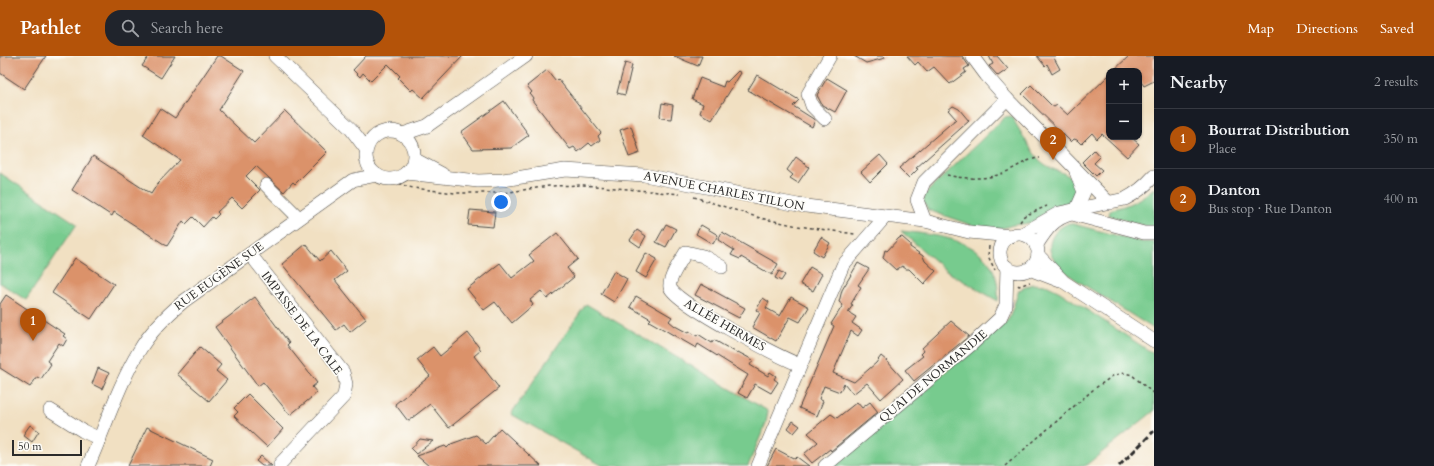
<!DOCTYPE html>
<meta charset="utf-8">
<style>
body{margin:0;font-family:Cardo,serif;background:#20242c;color:#f1f3f6}
.controls{position:absolute;right:12px;top:12px;display:grid;overflow:hidden;border-radius:8px;box-shadow:0 1px 3px #0004}
.controls button{width:36px;height:36px;display:grid;place-items:center;padding:0;border:0;border-bottom:1px solid #363941;background:#171b24;color:#f1f3f6;font:20px sans-serif}
.scale{position:absolute;left:12px;bottom:10px;width:70px;box-sizing:border-box;padding-left:4px;border:2px solid #2b2b2b;border-top:0;font-size:11px;line-height:14px;white-space:nowrap;color:#2b2b2b;-webkit-text-stroke:3px #fdfcf7;paint-order:stroke}
.you{position:absolute;left:501px;top:146px;width:14px;height:14px;margin:-10px;border:3px solid #fff;border-radius:50%;background:#1a73e8;box-shadow:0 0 0 6px #1a73e833}
.badge{display:grid;place-items:center;width:26px;height:26px;border-radius:50%;background:#b45309;color:#fff;font-size:13px;font-weight:700}
.pin{position:absolute;translate:-50% -33px;filter:drop-shadow(0 1px 2px #0008)}
.pin::after{content:'';position:absolute;top:21px;width:14px;height:12px;background:inherit;clip-path:polygon(0 0,100% 0,50% 100%)}
.list{margin:0;padding:0;list-style:none}
h2{display:flex;justify-content:space-between;align-items:center;height:52px;margin:0;padding:0 16px;font-size:17px}
h2 small{font-size:13px;font-weight:400;color:#9ea1a6}
.list li{display:grid;grid-template-columns:26px 1fr auto;gap:12px;align-items:center;box-sizing:border-box;height:60px;padding:0 16px;border-top:1px solid #363941}
.list b{display:block;font-size:15px;white-space:nowrap}
.list p{margin:0;font-size:13px;white-space:nowrap;color:#9ea1a6}
.list em{font-size:13px;font-style:normal;color:#9ea1a6}
.icon{flex:none;width:22px;height:22px;fill:none;stroke:currentColor;stroke-width:2;stroke-linecap:round;stroke-linejoin:round}
.map{position:relative;flex:none;width:1154px;height:410px;overflow:hidden}
header{display:flex;align-items:center;gap:24px;box-sizing:border-box;height:56px;padding:0 20px;background:#b45309;color:#fff}
header strong{font-size:19px}
nav{display:flex;gap:22px;margin-inline-start:auto;font-size:14px}
.search{width:280px;height:36px;background:#20242c;display:flex;align-items:center;gap:10px;box-sizing:border-box;padding:0 14px;border-radius:16px;color:#9ea1a6;font-size:15px}
main{display:flex}
aside{flex:1;background:#171b24}
.map>svg:first-child{display:block}
.green{fill:#77cb8e;stroke:#517b5c}
.building{fill:#db926b}
.lines{fill:none;stroke-linecap:round;stroke-linejoin:round}
.minor-casing{stroke:#494642;stroke-width:14}
.path{stroke:#494642;stroke-width:1.5;stroke-dasharray:3 3;stroke-linecap:butt}
.minor{stroke:#fff;stroke-width:13}
.rail{stroke:#2b2b2b;stroke-width:3;stroke-dasharray:6 3;stroke-linecap:butt}
.labels{text-anchor:middle;dominant-baseline:central;stroke-width:3;stroke-linejoin:round;paint-order:stroke}
.street-label{font-size:12px;fill:#2b2b2b;stroke:#fdfcf7}
</style>
<header>
<strong>Pathlet</strong>
<div class="search"><svg class="icon" aria-label="search" viewBox="0 0 24 24"><circle cx="10" cy="10" r="6"/><path d="M15 15l6 6"/></svg>Search here</div>
<nav><a>Map</a><a>Directions</a><a>Saved</a></nav>
</header>
<main>
<div class="map">
<svg width="1154" height="410" viewBox="0 0 1154 410">
<rect width="100%" height="100%" fill="#fdfcf7"/>
<filter id="ink" filterUnits="userSpaceOnUse"><feTurbulence type="fractalNoise" baseFrequency=".025" numOctaves="2"/><feDisplacementMap in="SourceGraphic" scale="8" xChannelSelector="R" yChannelSelector="G"/><feConvolveMatrix kernelMatrix="1 2 1 2 8 2 1 2 1" color-interpolation-filters="sRGB"/></filter>
<filter id="wash" filterUnits="userSpaceOnUse"><feTurbulence type="fractalNoise" baseFrequency=".012" numOctaves="4" result="noise"/><feDisplacementMap in="SourceGraphic" scale="16" xChannelSelector="R" yChannelSelector="G"/><feGaussianBlur stdDeviation="0.9" result="paint"/><feColorMatrix in="noise" values="0 0 0 0 0 0 0 0 0 0 0 0 0 0 0 0 0 1.4 0 .05"/><feComposite in="paint" operator="in"/></filter>
<g filter="url(#wash)">
<rect width="100%" height="100%" fill="#f1e0c2"/>
<g class="green">
<path d="M1011,60C1019,72 1033,100 1043,107C1055,117 1065,114 1077,127L1078,136L1075,141L1069,147L1059,149L1030,167L1013,169L1003,172L993,173L977,171L928,154L923,145L926,137L1005,61Z"/>
<path d="M0,117L77,168L26,244L0,227Z"/>
<path d="M1154,132V170L1148,171L1108,159L1109,154C1128,150 1140,144 1154,132Z"/>
<path d="M1069,167L1142,186H1154V273C1134,260 1114,248 1094,235C1081,227 1067,219 1057,208C1043,192 1051,174 1069,167Z"/>
<path d="M901,175C945,180 1002,185 998,245L946,215Z"/>
<path d="M1032,228L1046,229L1060,236L1154,298V355L1085,410H831L1009,263L1019,234Z"/>
<path d="M586,248L768,355L766,367L748,410H603L511,358Z"/>
</g>
<g id="blocks">
<g class="building">
<path d="M0,0H46L24,33L0,17Z"/>
<path d="M149,0H175L161,22L142,10Z"/>
<path d="M217,0H221L244,15L219,54L254,87L285,55L327,96L295,128L293,126L284,136L256,110L246,120L260,134L242,152L232,142L217,156L219,158L214,163L212,161L203,171L193,161L186,168L183,165L167,190L114,156L112,160L72,134L93,100L151,138L158,127L180,104L143,79L160,52L175,62Z"/>
<path d="M366,0H463L423,42L413,33L411,35L398,22L400,20L388,8L371,25L363,17L360,21L353,14Z"/>
<path d="M674,0H702L698,10Z"/>
<path d="M854,0H884L885,2L866,7Z"/>
<path d="M907,0H962L969,10L964,13L966,16L950,28L934,11L927,16L918,6L915,9Z"/>
<path d="M989,0H997L1008,13L998,20L989,10L993,8Z"/>
<path d="M1037,0H1056L1054,2L1060,13L1052,18L1047,8L1045,10Z"/>
<path d="M1129,0H1154V25L1144,30L1139,23V15H1113Z"/>
<path d="M625,7L632,9L625,39L617,37Z"/>
<path d="M547,14L556,25L558,23L601,77L598,80L600,84L592,90L589,87L578,96L574,91L570,93L532,44L533,42L530,38L532,36L527,30Z"/>
<path d="M738,15L741,17L712,64L700,57L703,48L692,43L700,22L723,31L725,25L727,26Z"/>
<path d="M757,19L799,44L793,50L815,64L812,71L748,34Z"/>
<path d="M1109,19V81H1131L1139,88L1127,101L1102,78L1097,83L1092,77L1081,88L1077,84L1074,83L1071,86L1022,38L1031,29L1051,49L1054,51L1057,49L1068,59Z"/>
<path d="M827,22L847,34L835,56L822,49L817,39Z"/>
<path d="M504,45L529,79L511,92L473,93L461,76Z"/>
<path d="M662,47L673,49L671,63L661,62L660,59Z"/>
<path d="M953,50L959,53L969,65L916,112L918,113L909,122L899,112L956,63L948,54Z"/>
<path d="M631,70L640,97L629,101L620,74Z"/>
<path d="M1094,94L1100,101L1094,107L1102,114L1096,120L1082,106Z"/>
<path d="M880,99L888,108L870,126L861,116Z"/>
<path d="M796,101L809,111L798,127L790,122L793,119L787,114Z"/>
<path d="M470,154L495,156L493,171L468,169Z"/>
<path d="M666,168L676,173L666,191L656,186Z"/>
<path d="M701,169L718,179L713,188L696,178Z"/>
<path d="M637,174L646,180L640,191L630,184Z"/>
<path d="M722,176L778,208L772,219L741,201L740,203L731,199L734,194L718,184Z"/>
<path d="M557,177L578,203L567,212L574,221L547,243L541,235L530,244L533,249L512,267L495,246L484,254L467,233L500,207L512,222L534,205L529,199Z"/>
<path d="M821,181L830,187L822,201L813,195Z"/>
<path d="M902,181L910,188V191L923,200L925,205L936,215L924,228L909,213H906L902,210L896,214L883,202L885,194L887,195L899,182Z"/>
<path d="M306,188L320,205L331,195L347,215L335,224L366,263L350,276L344,268L336,274L282,208Z"/>
<path d="M646,197L657,203L646,222L636,216Z"/>
<path d="M75,202L114,228L91,263L52,237Z"/>
<path d="M858,207L869,213L858,229L861,231L851,248L853,249L848,256L856,261L852,267L862,274L858,280L851,275L833,317L854,326L876,307L881,300L887,305L903,323L881,343L867,327L853,338L844,327L840,336L824,330L819,343L823,345L817,360L799,352L834,270L831,268L843,249L839,246L842,234Z"/>
<path d="M810,211L822,218L813,235L800,228Z"/>
<path d="M614,215L627,223L614,246L601,238Z"/>
<path d="M779,215L785,219L781,225L775,222Z"/>
<path d="M701,228L745,252L739,262L695,239Z"/>
<path d="M6,239L65,278L63,280L67,283L63,290L59,287L47,305L51,308L41,323L37,321L30,331L0,312V248Z"/>
<path d="M636,240L672,261L669,265L675,270L688,277L689,275L697,280L698,278L712,287L714,284L737,297L738,296L753,304L750,309L768,320L770,316L776,320L774,323L778,326L771,337L755,328L747,342L738,337L748,319L698,288L696,292L649,265L651,263L630,251Z"/>
<path d="M255,241L289,287L287,289L317,327L312,331L317,337L290,359L263,326L258,330L215,271Z"/>
<path d="M791,241L809,251L800,266L790,261L776,285L752,271L760,257L756,254L763,242L769,246L766,252L780,260Z"/>
<path d="M951,265L969,280L914,325L905,314L923,300L921,298L924,295L922,292Z"/>
<path d="M468,277L481,294L474,300L499,332L449,372L430,348L408,365L395,348L430,320L417,304L433,291L440,300Z"/>
<path d="M200,291L221,309L216,315L227,324L209,345L177,318Z"/>
<path d="M98,312L109,317L102,333L92,328Z"/>
<path d="M248,338L283,373L267,391L234,360L238,356L234,352Z"/>
<path d="M857,346L862,352L870,346L878,356L831,395L830,393L812,407L804,398L818,386L808,377L831,358L837,362Z"/>
<path d="M793,365L800,370L794,377L788,372Z"/>
<path d="M30,369L39,375L32,386L23,379Z"/>
<path d="M147,371L213,403L210,410H128Z"/>
<path d="M500,372L541,410H429L417,400L445,390L447,392L451,388L476,379L486,388Z"/>
<path d="M420,383L433,385L416,398L411,393Z"/>
<path d="M776,393L795,403L797,401L809,410H767Z"/>
<path d="M261,400L272,410H262L256,405Z"/>
</g>
</g>
</g>
<g filter="url(#ink)">
<use href="#blocks" fill-opacity="0" stroke="#494642" stroke-width="1"/>
<g class="lines">
<defs>
<g id="minor">
<path d="M275,0L351,73L366,93"/>
<path d="M972,0L986,19L1007,43L1109,147"/>
<path d="M825,63L812,50L808,38L830,0"/>
<circle cx="390" cy="99" r="24"/>
<path d="M403,78L427,70L526,0"/>
<path d="M414,103L442,118"/>
<path d="M1076,116L1084,136L1077,152"/>
<path d="M406,117L478,125L503,124L565,114L644,119L798,149L925,165L969,176L1011,180"/>
<path d="M266,129L299,162"/>
<path d="M925,165L917,144L924,126L1007,43"/>
<path d="M1022,178L1059,157L1125,143C1137,137 1145,130 1154,120"/>
<circle cx="1019" cy="197" r="19"/>
<path d="M1036,190C1046,174 1054,162 1072,158L1144,177H1154"/>
<path d="M250,198L343,316L346,328L344,340L280,408V410"/>
<path d="M1038,199L1064,226L1154,285"/>
<path d="M722,211L703,200L686,196C682,203 668,223 670,231C674,247 780,301 800,309"/>
<path d="M1029,213L1060,225"/>
<path d="M50,354L83,375L100,383"/>
<path d="M88,410C105,372 118,330 139,295C150,276 167,259 184,245L353,124L377,119"/>
<path d="M758,410L843,209L885,161"/>
<path d="M825,410L972,288L1000,262L1006,249L1007,211"/>
</g>
</defs>
<use href="#minor" class="minor-casing"/>
<g class="path">
<path d="M947,119C963,123 987,124 1003,117C1017,112 1025,103 1040,102"/>
<path d="M394,123L402,129L413,132L455,137H503L549,130L584,129L680,138"/>
<path d="M694,141L760,162L798,170L855,178"/>
<path d="M1020,166L1024,160L1047,150"/>
<path d="M989,190L988,200L995,214"/>
<path d="M1018,229L1019,230L1030,226"/>
<path d="M1005,410L1094,333L1114,319L1125,317L1132,319L1154,338"/>
</g>
<use href="#minor" class="minor"/>
<path class="rail" d="M1119,410L1154,375"/>
</g>
</g>
<g class="labels">
<g class="street-label">
<text transform="translate(724 135) rotate(11)">AVENUE CHARLES TILLON</text>
<text transform="translate(219 220) rotate(-36)">RUE EUGÈNE SUE</text>
<text transform="translate(302 267) rotate(53)">IMPASSE DE LA CALE</text>
<text transform="translate(725 269) rotate(30)">ALLÉE HERMES</text>
<text transform="translate(933 320) rotate(-40)">QUAI DE NORMANDIE</text>
</g>
</g>
</svg>
<div class="controls">
<button>+</button>
<button>−</button>
</div>
<div class="scale">50 m</div>
<div class="you"></div>
<div class="pin badge" style="left:33px;top:285px">1</div>
<div class="pin badge" style="left:1053px;top:104px">2</div>
</div>
<aside>
<h2>Nearby<small>2 results</small></h2>
<ul class="list">
<li><span class="badge">1</span><div><b>Bourrat Distribution</b><p>Place</p></div><em>350 m</em></li>
<li><span class="badge">2</span><div><b>Danton</b><p>Bus stop · Rue Danton</p></div><em>400 m</em></li>
</ul>
</aside>
</main>
